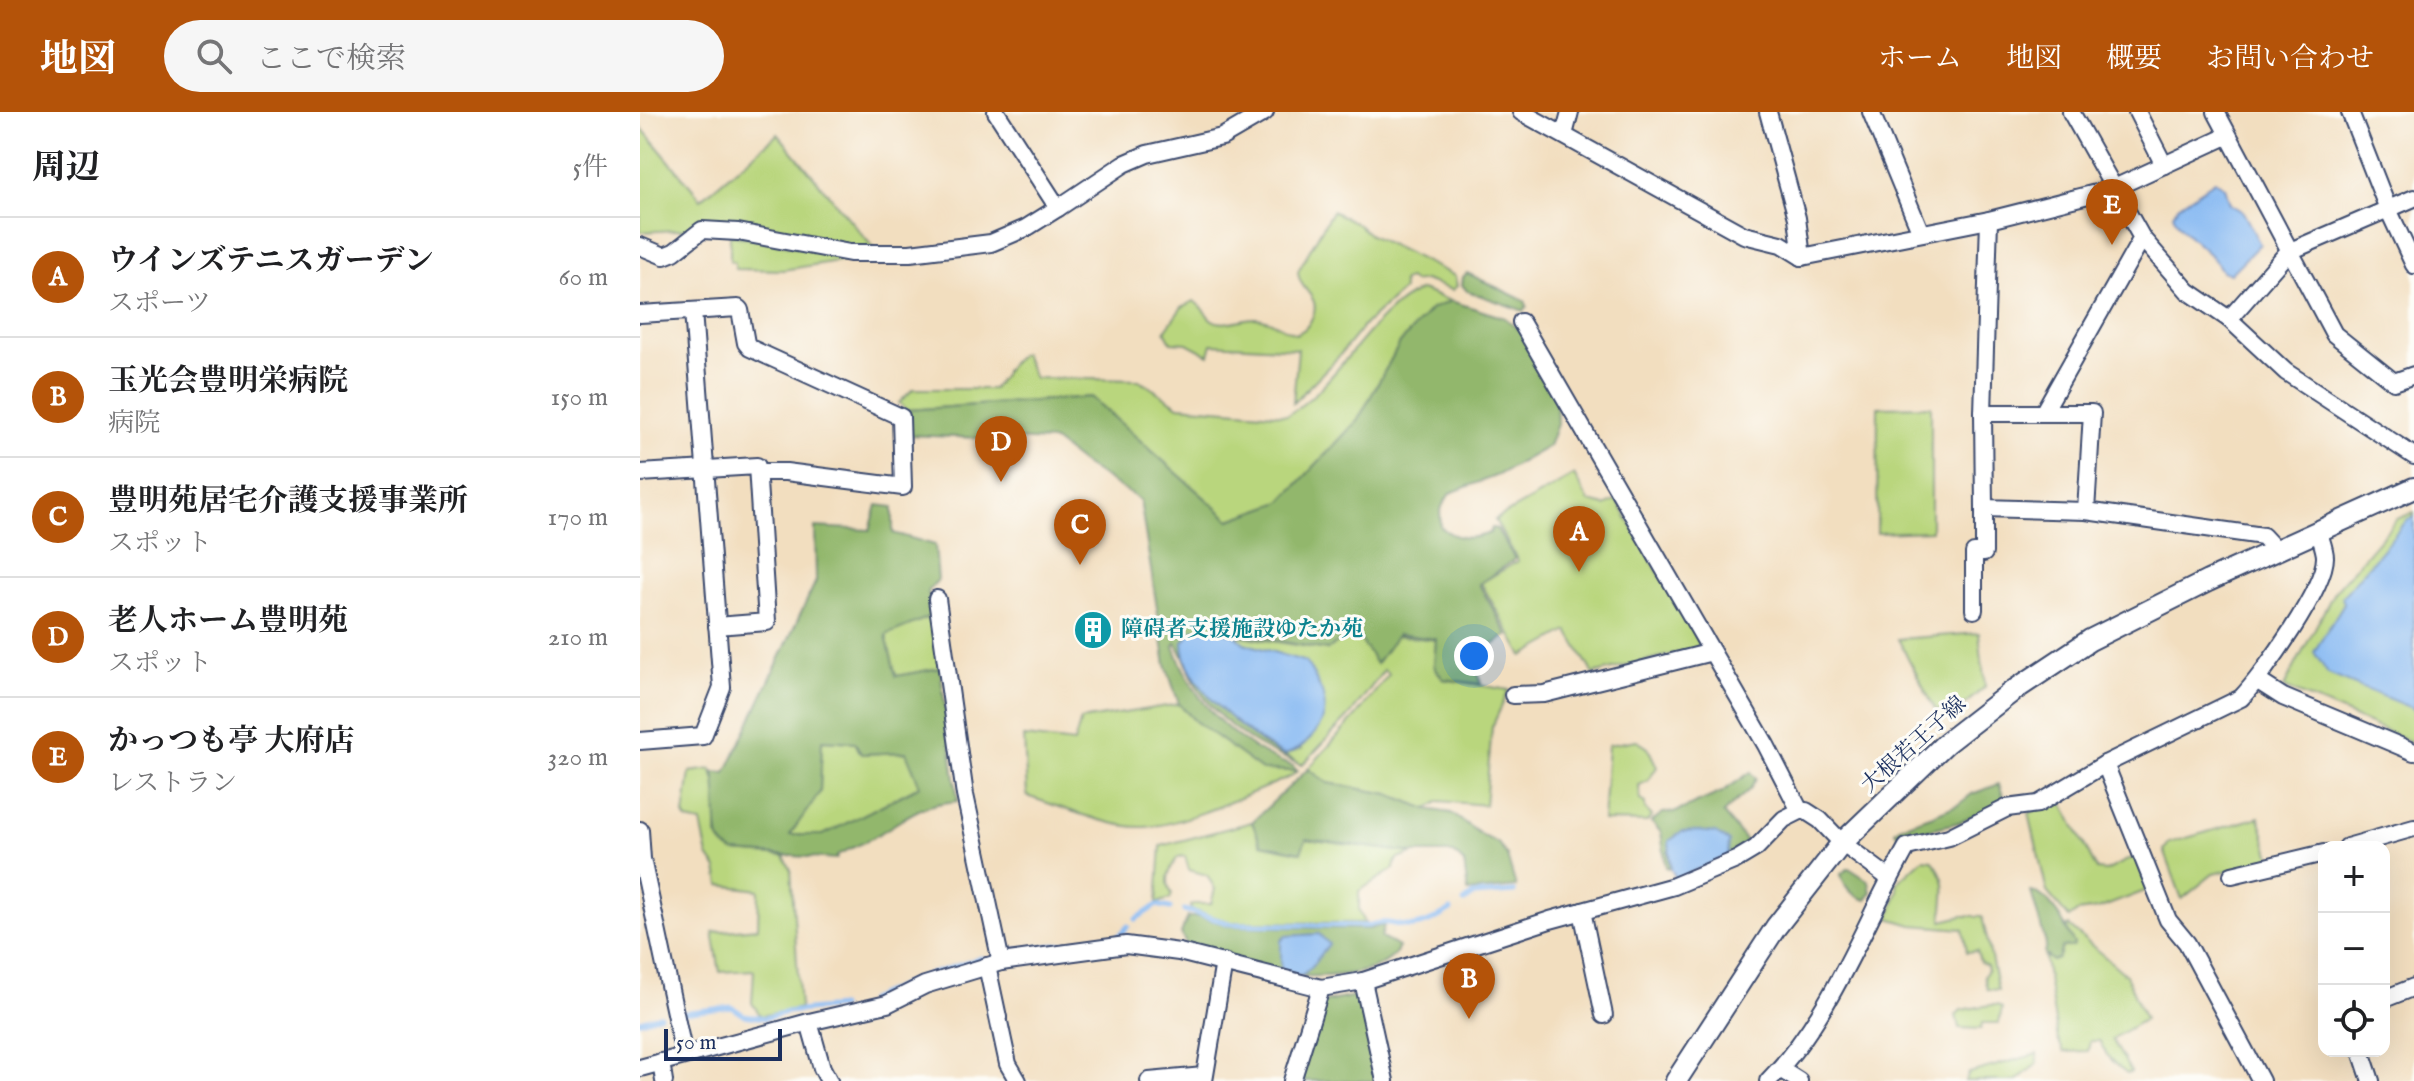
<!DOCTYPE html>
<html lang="ja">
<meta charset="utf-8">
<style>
body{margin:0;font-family:"IM FELL English","Noto Serif JP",serif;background:#f6f6f6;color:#202124}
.controls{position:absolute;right:24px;bottom:24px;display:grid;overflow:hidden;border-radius:16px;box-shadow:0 8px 32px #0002}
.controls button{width:72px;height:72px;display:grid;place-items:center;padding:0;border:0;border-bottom:2px solid #e0e0e0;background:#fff;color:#202124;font:40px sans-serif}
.scale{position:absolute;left:24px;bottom:20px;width:118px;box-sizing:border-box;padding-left:8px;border:4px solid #1b2f5e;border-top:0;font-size:22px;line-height:28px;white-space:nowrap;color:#1b2f5e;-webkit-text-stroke:6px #fdfcf7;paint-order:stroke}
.you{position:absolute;left:834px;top:544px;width:28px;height:28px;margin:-20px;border:6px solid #fff;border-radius:50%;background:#1a73e8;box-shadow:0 0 0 12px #1a73e833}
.badge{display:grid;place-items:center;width:52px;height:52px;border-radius:50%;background:#b45309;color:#fff;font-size:26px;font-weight:700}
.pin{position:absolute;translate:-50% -66px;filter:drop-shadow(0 2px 4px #0008)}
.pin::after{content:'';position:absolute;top:42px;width:28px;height:24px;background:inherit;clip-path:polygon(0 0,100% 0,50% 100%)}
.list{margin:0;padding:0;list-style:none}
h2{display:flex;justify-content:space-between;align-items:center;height:104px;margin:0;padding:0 32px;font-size:34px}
h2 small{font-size:26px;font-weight:400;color:#757577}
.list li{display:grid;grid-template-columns:52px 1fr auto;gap:24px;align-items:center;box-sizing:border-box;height:120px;padding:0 32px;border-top:2px solid #e0e0e0}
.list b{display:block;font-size:30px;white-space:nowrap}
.list p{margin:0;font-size:26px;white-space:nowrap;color:#757577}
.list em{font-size:26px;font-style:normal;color:#757577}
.icon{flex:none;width:44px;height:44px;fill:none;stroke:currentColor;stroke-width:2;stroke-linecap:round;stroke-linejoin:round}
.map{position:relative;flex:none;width:1774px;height:969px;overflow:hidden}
header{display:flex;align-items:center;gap:48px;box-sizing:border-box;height:112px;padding:0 40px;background:#b45309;color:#fff}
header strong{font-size:38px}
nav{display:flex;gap:44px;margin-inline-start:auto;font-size:28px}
.search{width:560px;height:72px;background:#f6f6f6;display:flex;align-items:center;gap:20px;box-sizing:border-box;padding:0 28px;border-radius:44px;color:#757577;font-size:30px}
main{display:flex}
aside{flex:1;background:#fff}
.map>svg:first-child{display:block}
.green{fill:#b9d67d;stroke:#6a826e;stroke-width:2}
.forest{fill:#92b76c;stroke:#567365;stroke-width:2;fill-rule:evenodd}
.water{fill:#85b8f2;stroke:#5074a8;stroke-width:2}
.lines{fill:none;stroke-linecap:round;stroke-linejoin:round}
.stream{stroke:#85b8f2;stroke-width:5}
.minor-casing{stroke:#3b496d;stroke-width:20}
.tertiary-casing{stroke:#3b496d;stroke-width:24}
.minor{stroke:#fff;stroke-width:16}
.tertiary{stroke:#fff;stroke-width:20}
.labels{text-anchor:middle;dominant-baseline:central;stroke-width:6;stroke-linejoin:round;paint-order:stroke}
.culture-label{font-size:22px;font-weight:bold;fill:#0d838f;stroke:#fdfcf7;text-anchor:start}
.street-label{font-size:22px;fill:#1b2f5e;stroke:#fdfcf7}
</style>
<header>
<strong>地図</strong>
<div class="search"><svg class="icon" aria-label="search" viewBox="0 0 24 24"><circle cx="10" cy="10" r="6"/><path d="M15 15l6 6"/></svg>ここで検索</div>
<nav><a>ホーム</a><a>地図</a><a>概要</a><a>お問い合わせ</a></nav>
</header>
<main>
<aside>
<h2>周辺<small>5件</small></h2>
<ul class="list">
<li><span class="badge">A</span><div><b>ウインズテニスガーデン</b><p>スポーツ</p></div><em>60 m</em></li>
<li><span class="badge">B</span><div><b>玉光会豊明栄病院</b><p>病院</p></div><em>150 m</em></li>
<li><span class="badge">C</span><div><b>豊明苑居宅介護支援事業所</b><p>スポット</p></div><em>170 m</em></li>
<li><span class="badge">D</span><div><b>老人ホーム豊明苑</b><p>スポット</p></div><em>210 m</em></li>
<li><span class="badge">E</span><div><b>かっつも亭 大府店</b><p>レストラン</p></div><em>320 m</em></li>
</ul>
</aside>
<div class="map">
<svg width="1774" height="969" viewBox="0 0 1774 969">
<rect width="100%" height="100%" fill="#fdfcf7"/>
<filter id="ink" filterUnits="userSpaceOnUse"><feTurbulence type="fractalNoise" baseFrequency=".0125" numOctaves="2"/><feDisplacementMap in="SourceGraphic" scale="16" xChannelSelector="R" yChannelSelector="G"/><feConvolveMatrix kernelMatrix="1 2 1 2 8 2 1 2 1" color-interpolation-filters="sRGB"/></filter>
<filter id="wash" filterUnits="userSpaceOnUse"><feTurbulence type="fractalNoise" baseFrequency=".006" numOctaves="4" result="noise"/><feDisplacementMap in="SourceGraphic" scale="32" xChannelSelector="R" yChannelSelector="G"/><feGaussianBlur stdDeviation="1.8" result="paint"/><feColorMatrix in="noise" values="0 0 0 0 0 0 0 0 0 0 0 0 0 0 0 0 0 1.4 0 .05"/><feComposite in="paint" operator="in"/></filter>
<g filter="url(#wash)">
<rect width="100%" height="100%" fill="#f2debf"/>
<g class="green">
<path d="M0,14L61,87L138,22L236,139L54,117L0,120Z"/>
<path d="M692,99L716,111L730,123L815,164L817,174L812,178L784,168L774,170L768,167L762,169L763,178L725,212L699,244L653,291L658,237L572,232L569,243L547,231L531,230L525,219L542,195L554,189C561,194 565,201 571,207C583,216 601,206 615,206C630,206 642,217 656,222C664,218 667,216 671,208C684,183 659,181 658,159Z"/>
<path d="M90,123L208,144L204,148L143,158L95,157V150L90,149Z"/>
<path d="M781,178L811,189L791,197L760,231L718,308L641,390L590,408L451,285L267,298L259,291L273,277H353C364,264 369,249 383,241L394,266L499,268L539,294L647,303C698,274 728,201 781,178Z"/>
<path d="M1291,294V419L1237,421L1238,295Z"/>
<path d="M934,363L949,390L965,394L977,388L1059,531L1057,536L953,562L928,519L883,544L841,471L878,449L855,408Z"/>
<path d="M1774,400V631L1644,575L1694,480L1757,407Z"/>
<path d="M292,504L300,556L256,564L245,522Z"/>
<path d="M715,519L796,528L794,554L803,567L869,578L852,615L845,693L800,689L787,697L749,682L688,671L668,657L716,604L749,562L744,558L710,603L662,653L644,643L662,637L666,550L604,531L595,523L687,538Z"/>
<path d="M1339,521L1345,575L1311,604L1295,597L1258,527Z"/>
<path d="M539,592L555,609L621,657L657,659L650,665C612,680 544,713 505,715C474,717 418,694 387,684L384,625L434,631L441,608Z"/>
<path d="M182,628L215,630L221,642L266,640L281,673L183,724L149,723L180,680Z"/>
<path d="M996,628L1008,636L1017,655L1008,669L999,673L1000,688L1005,691V697L1012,704L1007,710L963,709L968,633Z"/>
<path d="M71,657L77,675V724L93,740L144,744L151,758L160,896L121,904L112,891L114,858L80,860L73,820L118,816L119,778L80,773L77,757L68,744L61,711L47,708L44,703L50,660Z"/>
<path d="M1421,687L1457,758L1466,759L1496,744L1508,778L1458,797L1437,800L1429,806L1407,780L1389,701Z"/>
<path d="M1619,705L1632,749L1573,762L1542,787L1524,738L1529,731Z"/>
<path d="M612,710L621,732L660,740L666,727L774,741L756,748L754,757L719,779V798L725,811L591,810L551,798L550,795L553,792H571L575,777L567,763L549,758L545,744L538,745C529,757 524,769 532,782L530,787L517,791L521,734Z"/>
<path d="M1283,747L1292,748C1311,770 1303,784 1302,809L1323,804H1342L1358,878L1347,877L1344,864L1348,858L1347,854L1340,850L1337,839L1327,840L1323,817L1272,813L1249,806L1258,779L1257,771Z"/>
<path d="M1429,814L1486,863L1505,907L1472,927L1491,960L1487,962C1475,953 1465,944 1460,929H1450L1448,939L1424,940L1418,928L1404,841L1407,846L1420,843L1422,835L1434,832L1426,815Z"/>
<path d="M1351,893H1357L1362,896L1359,911H1342L1341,917L1319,916L1316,903L1321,898Z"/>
<path d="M1397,942L1398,951L1376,969H1325L1329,961Z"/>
</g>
<g class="forest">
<path d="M827,161L885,189L887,194L884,199L827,179L822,173L823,165Z"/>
<path d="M811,189L865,206L883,221L916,285L917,312L909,334L858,363L810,381L800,398L801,415C816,428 831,428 850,421L852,416L857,417L875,447L839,472L868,523L835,545L841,572L803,567L794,554L796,527L758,522L736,552L715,519L687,538L574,517L560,572L595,610L626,634L662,653C621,638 587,618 561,581C551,566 546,546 536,531L534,534C554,592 596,635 653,654L657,659L622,658L555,609L539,592L526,553L500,388L442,351L414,329L268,323L267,298L451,285L590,408L641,390L718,308L760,231L791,197Z"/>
<path d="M237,393L253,395V421L295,433L298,468L288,478L292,504L246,523L256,564L300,556L318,689C275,693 272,703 237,723C224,731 210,737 197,743V747L93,740C87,737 82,733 79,727C75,717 78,677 74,660L86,661L176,469L175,415L230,418ZM182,628L215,630L221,642L266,640L280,674L183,723H150L180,680Z"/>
<path d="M668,657L688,671L749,682L787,697L811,701L843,724L858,731L867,744L876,775L828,780L824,751L814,741H774L666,727L661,740L621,732L612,710Z"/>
<path d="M1111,660L1116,667L1110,677L1083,701L1106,729L1088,744L1028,739L1031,757L1026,755L1021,720L1011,710L1023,701L1036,700L1082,680Z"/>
<path d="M1359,672L1365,689L1321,710L1260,724L1255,719L1259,715L1293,703L1319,692L1332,682Z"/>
<path d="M1209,756L1229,769L1231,781L1226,788C1213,784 1204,776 1201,762Z"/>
<path d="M1391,780C1412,782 1425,816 1434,832L1433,835H1422L1418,847L1412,849L1404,841L1406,832Z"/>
<path d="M548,805H560L592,814L729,817L744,813L741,826L759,835C747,864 688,865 661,864L672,854L679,822L646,824L641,829V860L547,835L541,821Z"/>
<path d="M720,883L739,969H659L682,893L685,890Z"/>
</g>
<g class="water">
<path d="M1575,69L1585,75L1590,92L1603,100L1620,132L1590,162L1582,159C1570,136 1540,123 1533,102L1538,94Z"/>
<path d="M1774,405V597L1688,562L1674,540L1704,491L1702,485L1768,407Z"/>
<path d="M574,517L595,523L604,531L666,550C680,573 695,596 675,621C665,633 659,638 644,643C609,625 543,574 543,530L554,518Z"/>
<path d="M1058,719L1075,721L1089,729L1088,744L1036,767L1031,757L1029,729L1042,720Z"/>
<path d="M679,822L689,832L672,854L661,864L641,860V829L646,824Z"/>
</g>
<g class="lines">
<g class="stream">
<path d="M824,790L833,783L874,780"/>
<path d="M544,798L592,812L728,814C752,806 756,816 774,814C787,813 801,804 811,798"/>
<path d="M496,807L517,793L530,796"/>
<path d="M368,839L477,826L488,814"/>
<path d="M229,888L279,866L342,846"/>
<path d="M41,901L92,895L104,903L125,906L147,900L200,895"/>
<path d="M0,909L20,903"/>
</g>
</g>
</g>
<g filter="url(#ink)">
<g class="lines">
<defs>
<g id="minor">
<path d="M356,0L418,96L484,52L507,42L582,25L625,0"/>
<path d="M881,0L1104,123L1141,132L1162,145L1349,108L1472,77L1587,24"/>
<path d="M1128,0L1157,106L1162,145"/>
<path d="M1231,0L1281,121"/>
<path d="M1431,0L1502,126L1548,179L1589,207L1646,260L1774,344"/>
<path d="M1497,0L1524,53"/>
<path d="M1576,0L1694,222L1754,270L1774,263"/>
<path d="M1710,0L1748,97L1774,153"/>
<path d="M924,23L930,0"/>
<path d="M1349,108L1343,301L1344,396L1446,399L1623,424L1637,439"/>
<path d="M0,134L24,144L34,140L62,118L98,120L210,141H270L351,131L386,116L418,96"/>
<path d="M0,202L98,196L100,198L106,231L110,236L261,305L263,375L146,360H118"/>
<path d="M1589,207L1648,140L1774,86"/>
<path d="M881,210L1126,633L1160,699"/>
<path d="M1343,301H1452L1446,399"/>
<path d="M1403,301L1502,126"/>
<path d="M0,361L117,354L127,510L77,514"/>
<path d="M297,487L325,683L361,850"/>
<path d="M1334,498V441H1344V396"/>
<path d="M1618,569L1643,585L1774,640"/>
<path d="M873,583L904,582L1072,540"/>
<path d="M0,629L63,624L82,575L53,199"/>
<path d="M1465,652L1528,808L1547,831L1621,969"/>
<path d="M0,718L2,747L44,943"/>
<path d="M1707,735L1774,716"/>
<path d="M1592,763L1684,741"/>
<path d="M942,799L964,903"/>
<path d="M347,854L368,952L378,969"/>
<path d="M723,869L745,969"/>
<path d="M1744,887L1774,875"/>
<path d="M169,910L182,956L189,969"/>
<path d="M1721,939L1731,969"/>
<path d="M21,950L24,969"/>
<path d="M0,956L169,910L247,892L285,873L361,850L486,833L539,840L681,876L723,869L910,808L1034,774L1096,748L1116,736L1144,707L1160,699H1166L1180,708L1202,731L1249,766"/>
<path d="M1140,957L1159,969"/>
<path d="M509,969L564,964"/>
<path d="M564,969L584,850"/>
<path d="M652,969L681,876"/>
<path d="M1128,969C1192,904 1223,813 1267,735L1309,725L1367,696L1398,692L1465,652L1601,586C1623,563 1685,476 1685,445C1685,438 1681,428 1679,421"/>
</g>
<path id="tertiary" d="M1036,969L1136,815L1202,731L1306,631L1373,579L1450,528L1568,469L1774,376"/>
</defs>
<use href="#minor" class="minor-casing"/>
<use href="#tertiary" class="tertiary-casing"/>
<use href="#minor" class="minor"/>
<use href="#tertiary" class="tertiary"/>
</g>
</g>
<defs>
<symbol id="building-disc" viewBox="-11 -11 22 22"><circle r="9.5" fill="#0f9aa8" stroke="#fdfcf7"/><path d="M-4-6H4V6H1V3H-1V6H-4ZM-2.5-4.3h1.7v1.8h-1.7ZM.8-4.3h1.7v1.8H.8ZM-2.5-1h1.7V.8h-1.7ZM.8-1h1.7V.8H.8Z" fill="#fff"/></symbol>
</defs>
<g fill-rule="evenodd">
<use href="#building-disc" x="431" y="496" width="44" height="44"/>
</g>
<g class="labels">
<g class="culture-label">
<text x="481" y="518">障碍者支援施設ゆたか苑</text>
</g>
<g class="street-label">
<text transform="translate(1274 633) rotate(-42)">大根若王子線</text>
</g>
</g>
</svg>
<div class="controls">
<button>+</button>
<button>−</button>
<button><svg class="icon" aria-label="locate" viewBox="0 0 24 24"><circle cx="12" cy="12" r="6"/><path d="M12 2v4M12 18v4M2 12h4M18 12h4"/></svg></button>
</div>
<div class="scale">50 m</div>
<div class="you"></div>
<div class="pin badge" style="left:939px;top:460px">A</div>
<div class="pin badge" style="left:829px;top:907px">B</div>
<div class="pin badge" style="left:440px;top:453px">C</div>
<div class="pin badge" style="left:361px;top:370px">D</div>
<div class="pin badge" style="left:1472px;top:133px">E</div>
</div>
</main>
